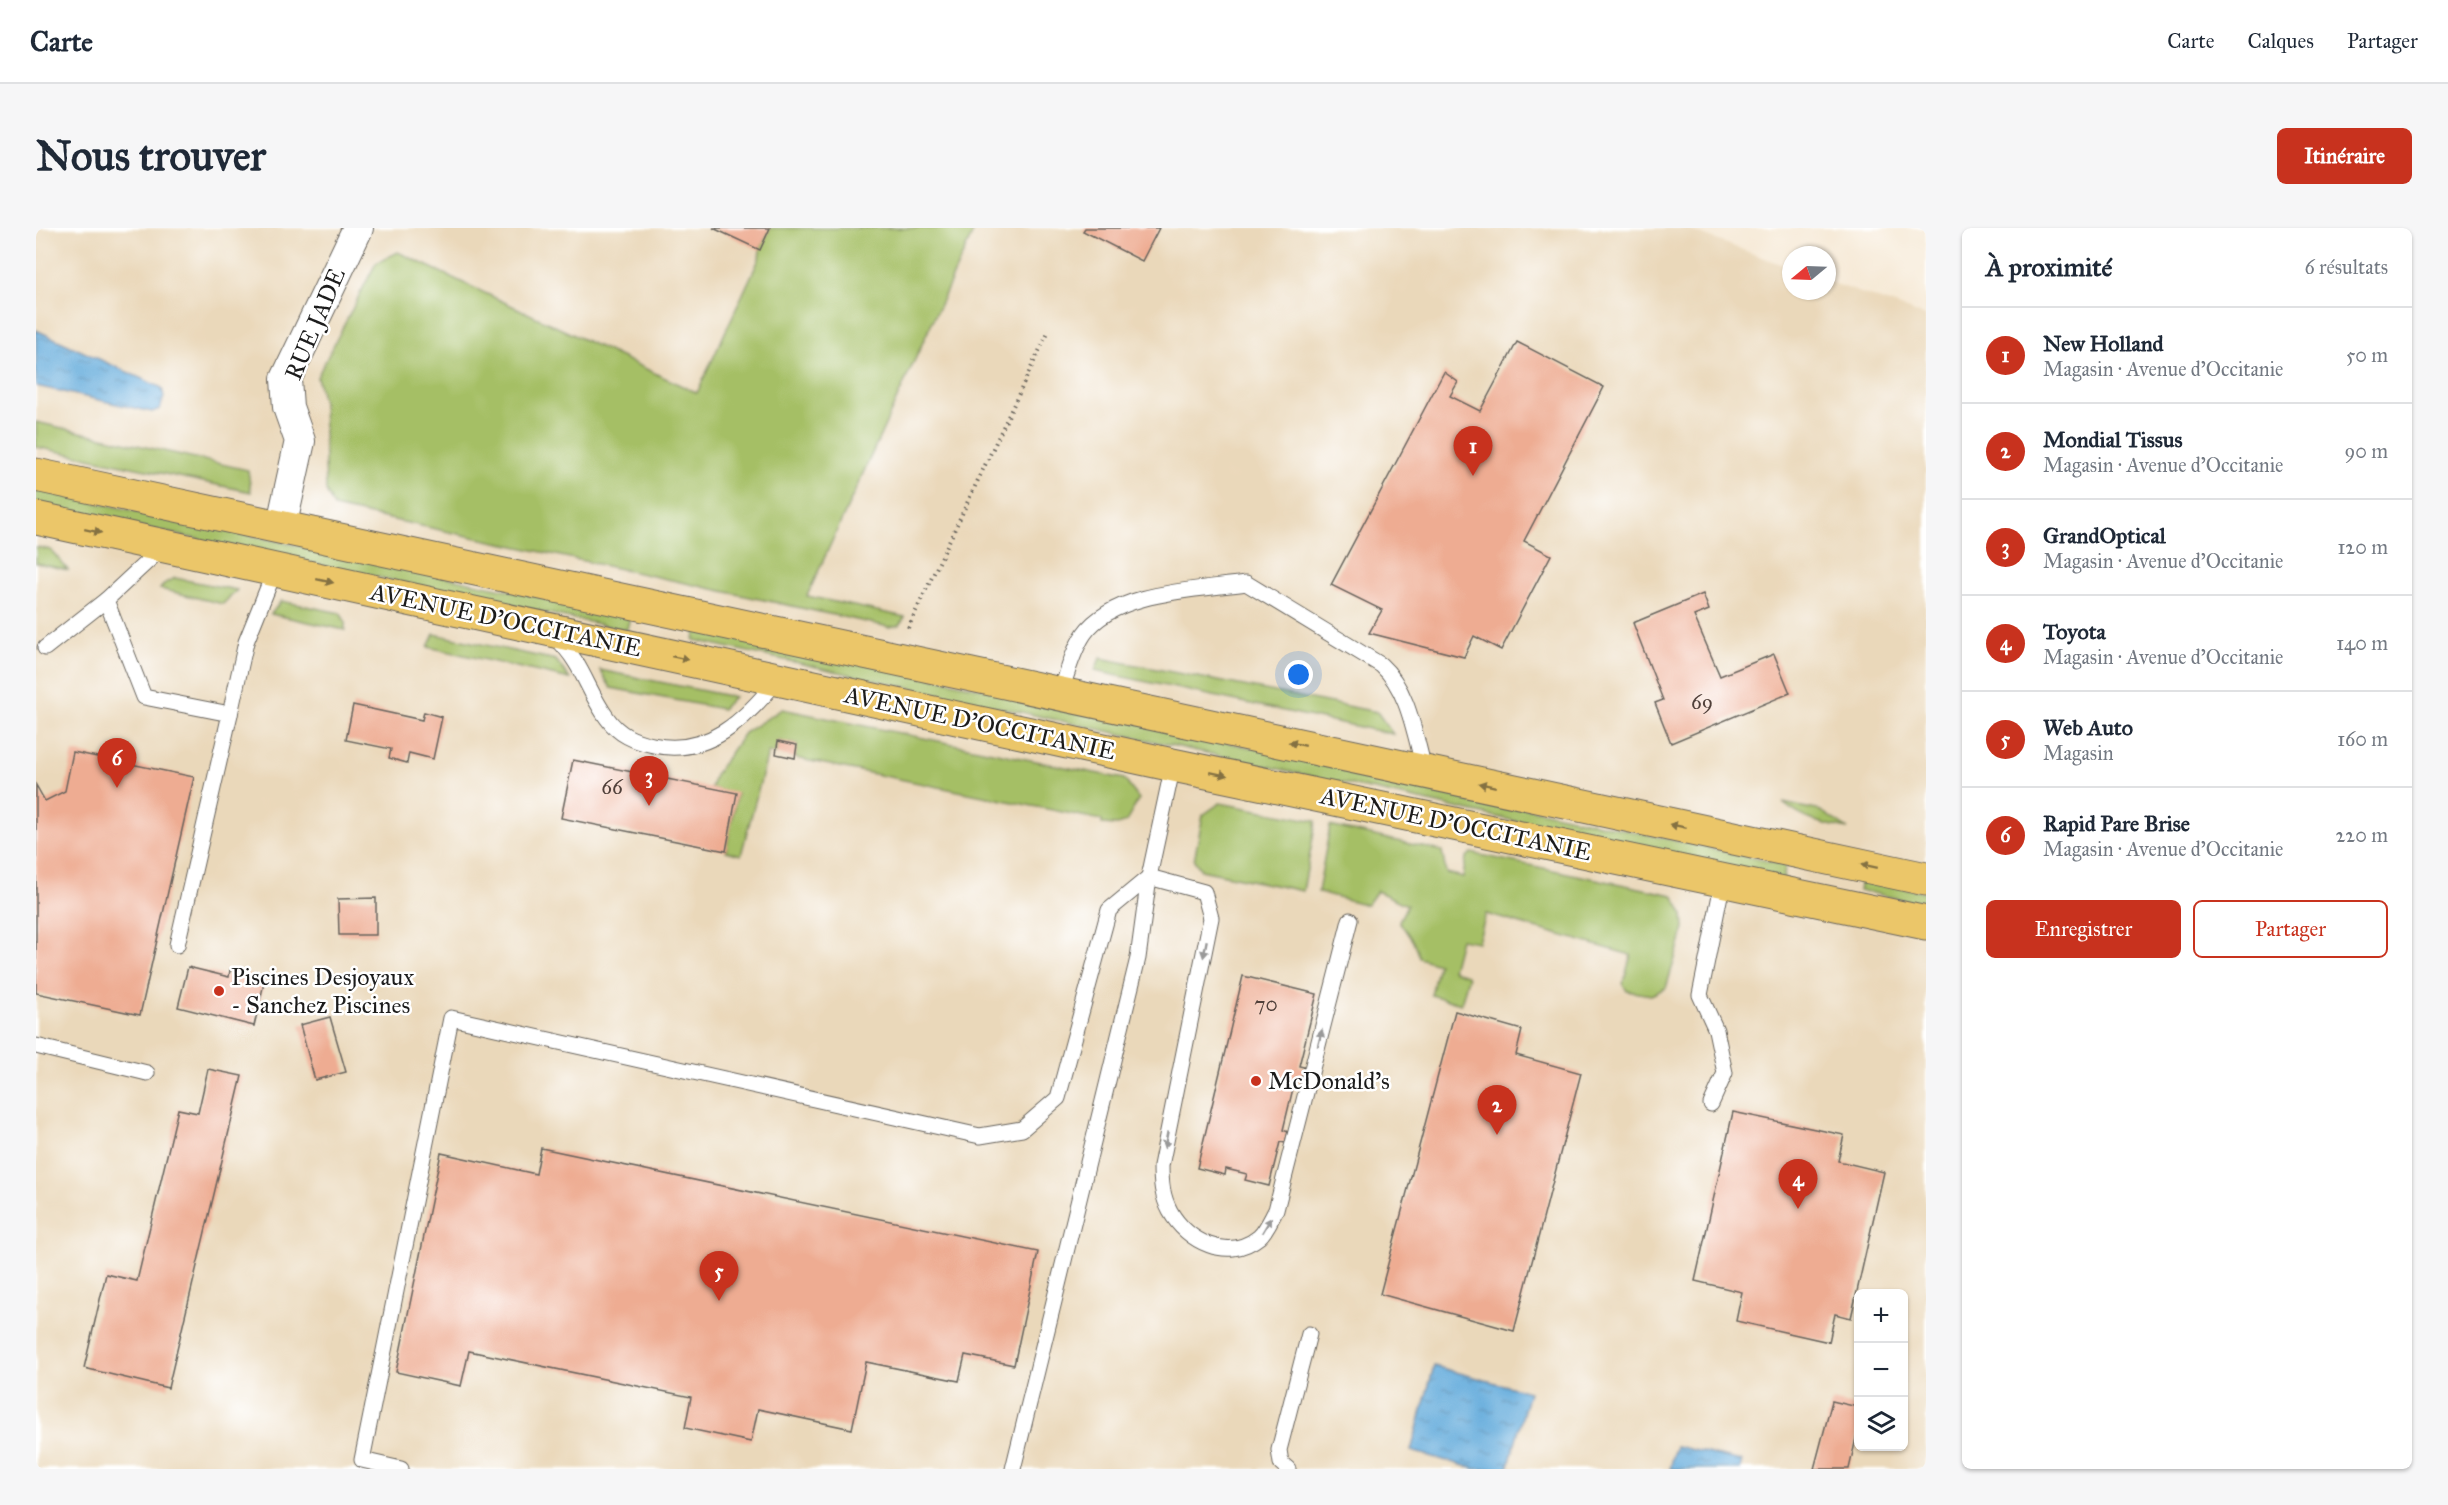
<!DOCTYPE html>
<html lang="fr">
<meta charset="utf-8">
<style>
body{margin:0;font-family:"IM FELL Great Primer",serif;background:#f6f6f7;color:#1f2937}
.controls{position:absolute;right:18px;bottom:18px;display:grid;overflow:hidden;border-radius:9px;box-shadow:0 2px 4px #0004}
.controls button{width:54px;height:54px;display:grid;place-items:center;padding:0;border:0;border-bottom:2px solid #e0e1e3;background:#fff;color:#1f2937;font:30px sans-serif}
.compass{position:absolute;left:1746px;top:18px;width:54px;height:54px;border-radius:50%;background:#fff;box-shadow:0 2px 4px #0004;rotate:251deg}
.you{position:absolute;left:1263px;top:447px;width:21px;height:21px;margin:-15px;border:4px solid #fff;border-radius:50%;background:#1a73e8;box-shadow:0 0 0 9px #1a73e833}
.badge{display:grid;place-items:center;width:39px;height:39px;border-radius:50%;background:#c8321e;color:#fff;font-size:20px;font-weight:700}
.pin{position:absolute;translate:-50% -50px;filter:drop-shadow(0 2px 3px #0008)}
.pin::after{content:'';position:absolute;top:32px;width:21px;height:18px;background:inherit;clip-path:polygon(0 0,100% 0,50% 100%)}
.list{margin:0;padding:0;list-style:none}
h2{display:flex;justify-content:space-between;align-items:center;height:78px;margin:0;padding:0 24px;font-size:26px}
h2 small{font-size:20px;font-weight:400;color:#747a83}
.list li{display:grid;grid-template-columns:39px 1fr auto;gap:18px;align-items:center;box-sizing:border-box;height:96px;padding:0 24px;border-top:2px solid #e0e1e3}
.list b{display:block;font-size:22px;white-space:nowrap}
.list p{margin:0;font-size:20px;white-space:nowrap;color:#747a83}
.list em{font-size:20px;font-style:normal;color:#747a83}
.actions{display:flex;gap:12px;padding:18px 24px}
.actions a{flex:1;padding:14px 0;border:2px solid #c8321e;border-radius:9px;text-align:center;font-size:21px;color:#c8321e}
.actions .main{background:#c8321e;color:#fff}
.icon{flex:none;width:33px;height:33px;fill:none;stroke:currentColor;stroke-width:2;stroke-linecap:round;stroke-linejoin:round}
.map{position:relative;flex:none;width:1890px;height:1241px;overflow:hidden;border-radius:9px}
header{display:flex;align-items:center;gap:36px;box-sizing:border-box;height:84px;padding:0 30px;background:#fff;border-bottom:2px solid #e0e1e3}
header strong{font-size:28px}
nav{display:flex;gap:33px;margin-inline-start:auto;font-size:21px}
.intro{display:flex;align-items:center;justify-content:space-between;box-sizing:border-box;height:144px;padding:0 36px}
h1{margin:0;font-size:42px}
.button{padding:15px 27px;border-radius:9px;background:#c8321e;color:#fff;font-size:21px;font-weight:700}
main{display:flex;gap:36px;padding:0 36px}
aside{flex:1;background:#fff;border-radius:9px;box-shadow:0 2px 4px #0004}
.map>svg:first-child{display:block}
.built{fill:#ead8ba;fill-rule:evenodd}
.green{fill:#a5bf65;stroke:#606e40;stroke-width:1.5}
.water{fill:url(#water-ripples);stroke:#40647c;stroke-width:1.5}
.building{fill:#eeac92}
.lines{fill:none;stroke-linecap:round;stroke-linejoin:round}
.lane-casing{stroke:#68645d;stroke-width:17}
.street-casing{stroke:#68645d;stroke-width:32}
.primary-casing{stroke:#68645d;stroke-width:35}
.path{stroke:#68645d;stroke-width:4;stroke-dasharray:1.5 4.5;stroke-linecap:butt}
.lane{stroke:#fff;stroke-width:15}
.street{stroke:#fff;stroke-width:30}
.primary{stroke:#ebc669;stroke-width:33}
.oneway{fill:#847142}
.oneway2{fill:#999}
.poi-dot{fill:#c8321e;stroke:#fff;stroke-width:2}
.labels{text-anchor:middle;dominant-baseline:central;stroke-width:5;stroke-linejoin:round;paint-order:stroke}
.number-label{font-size:21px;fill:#50403a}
.street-label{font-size:24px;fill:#1c1c1c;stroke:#fff}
.poi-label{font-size:24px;fill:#1c1c1c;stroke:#fff;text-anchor:start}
</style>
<header>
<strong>Carte</strong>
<nav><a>Carte</a><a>Calques</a><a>Partager</a></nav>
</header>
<div class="intro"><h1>Nous trouver</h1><a class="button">Itinéraire</a></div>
<main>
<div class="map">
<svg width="1890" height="1241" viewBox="0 0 1890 1241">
<defs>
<pattern id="water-ripples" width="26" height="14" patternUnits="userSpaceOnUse" patternTransform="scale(1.5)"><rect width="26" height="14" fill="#64abdb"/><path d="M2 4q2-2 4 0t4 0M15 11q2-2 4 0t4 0" fill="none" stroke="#528ab1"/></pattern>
</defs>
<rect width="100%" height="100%" fill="#fff"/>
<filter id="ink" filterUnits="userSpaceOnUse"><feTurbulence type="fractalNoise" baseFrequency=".0167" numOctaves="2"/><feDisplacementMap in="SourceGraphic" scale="12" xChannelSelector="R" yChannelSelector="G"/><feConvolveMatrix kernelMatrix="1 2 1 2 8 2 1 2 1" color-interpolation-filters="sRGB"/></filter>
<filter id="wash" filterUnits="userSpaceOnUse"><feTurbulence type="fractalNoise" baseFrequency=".008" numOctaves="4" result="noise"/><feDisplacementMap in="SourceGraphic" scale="24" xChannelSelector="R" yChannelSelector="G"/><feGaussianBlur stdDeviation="1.35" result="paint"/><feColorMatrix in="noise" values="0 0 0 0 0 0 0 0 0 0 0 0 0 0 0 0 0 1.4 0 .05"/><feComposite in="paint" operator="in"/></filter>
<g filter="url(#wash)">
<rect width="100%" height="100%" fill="#f6e9d5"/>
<path class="built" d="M0,0H1648L1755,40V63H1791V53L1890,88V1241H0ZM1822,1066H1868V1218H1822Z"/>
<g class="green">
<path d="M734,0H939L771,368L869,389L863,397L853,399L298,279L290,263L287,175L281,149L340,35L362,24L661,165L723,31L724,22Z"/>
<path d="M0,194L212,242L215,264L0,219Z"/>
<path d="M0,262L594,388L591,402L0,277Z"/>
<path d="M0,319L15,322L32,342L0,335Z"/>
<path d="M139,350L201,362L187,376L124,361L129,355Z"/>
<path d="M245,373L304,385L309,393V402L235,386Z"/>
<path d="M661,398L1750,637L1747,652L658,412Z"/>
<path d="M398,406L520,432L534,451L392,419Z"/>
<path d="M1064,430L1341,484L1357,506L1059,443Z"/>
<path d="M564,442L698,469L686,481L575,460Z"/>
<path d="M746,481L1088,551L1103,571L1090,594L1081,597L1066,596V592L759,530L761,517L742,513L740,526L732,525L705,627L690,623L701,566L675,560L679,547L708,505Z"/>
<path d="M1184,575L1280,593L1267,663L1165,642L1158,632L1167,587Z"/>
<path d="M1747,575L1785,583L1812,601C1786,596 1767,592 1747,575Z"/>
<path d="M1294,598L1406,623L1410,645L1427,649L1430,630L1435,625L1637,667L1647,685L1648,701L1630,760L1615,767L1591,763L1587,756L1595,727L1450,686L1442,714L1424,711L1416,742L1431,747L1432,750L1425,776L1395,767L1402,736L1383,730L1378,715L1363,693L1371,677L1341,663L1331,677L1282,664Z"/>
<path d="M1825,651L1890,664V677L1823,662Z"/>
</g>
<g class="water">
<path d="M0,102L126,160L128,169L124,181L116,184L0,158Z"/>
<path d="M1398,1138L1493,1164L1472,1241H1440L1375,1223Z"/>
<path d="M1640,1218L1706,1233L1704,1241H1634Z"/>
</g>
<g id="blocks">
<g class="building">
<path d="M677,0H734L724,22Z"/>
<path d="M1049,0H1123L1106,33L1047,3Z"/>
<path d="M1481,114L1568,159L1488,313L1515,327L1465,422L1438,408L1428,429L1333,405L1346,382L1295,357L1408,144L1422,154L1414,168L1444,183Z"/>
<path d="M1667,366L1673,382L1658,388L1684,448L1738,426L1754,465L1635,515L1619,475L1627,472L1597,395Z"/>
<path d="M317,477L386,492L388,484L406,489L397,531L373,525L371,535L353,530L355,521L310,512Z"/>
<path d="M742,513L761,517L759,530L740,526Z"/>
<path d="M37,524L158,549L104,787L0,765V557L9,573L29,563Z"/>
<path d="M537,532L701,565L690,623L525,590Z"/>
<path d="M340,670V707H303L302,671Z"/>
<path d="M152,739L193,749L194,742L229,751L218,798L142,779Z"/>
<path d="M1207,748L1281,766L1263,838L1268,839L1265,853L1259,852L1247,902L1252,904L1249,915L1244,914L1233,958L1209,952L1211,946L1190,941L1189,947L1161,940Z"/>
<path d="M1419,783L1486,802L1480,827L1545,845L1478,1103L1344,1066Z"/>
<path d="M294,789L310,844L279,852L264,797Z"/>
<path d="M172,841L206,848L132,1160L48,1140L70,1046L101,1053L142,881L162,885Z"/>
<path d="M1697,884L1808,907L1802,933L1848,944L1815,1090L1799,1086L1793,1114L1700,1093L1706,1064L1659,1053Z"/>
<path d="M505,920L1002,1024L978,1137L929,1127L923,1153L830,1134L816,1201L722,1181L715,1214L649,1200L655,1169L433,1123L425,1158L360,1144L405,925L500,946Z"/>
<path d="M1796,1173L1822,1179V1202L1813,1241H1778Z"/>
</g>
</g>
</g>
<g filter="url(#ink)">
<use href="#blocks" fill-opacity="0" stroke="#68645d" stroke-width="1.5"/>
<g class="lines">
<defs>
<g id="lane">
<path d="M128,318L70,372L108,469L194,486L210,414L239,342"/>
<path d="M520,410C548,437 550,461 571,490C583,507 598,513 617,517C672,529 710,491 742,451"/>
<path d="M9,420L70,372"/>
<path d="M1024,466C1031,447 1036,424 1048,406C1078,363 1162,362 1210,355L1345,437C1373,462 1379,509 1389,544"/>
<path d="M1113,649L1168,664L1175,690L1125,938C1125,954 1126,968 1134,983C1151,1014 1192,1034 1223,1009C1230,1003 1235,991 1240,982L1314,692"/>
<path d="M141,717L194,486"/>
<path d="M0,818L111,845"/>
<path d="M1675,876L1689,845L1680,802L1664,767L1687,652"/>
<path d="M365,1241L326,1232L415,790L944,908L986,901L1022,870L1073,682L1113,649"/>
<path d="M977,1241L1102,730L1113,649L1137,537"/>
<path d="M1252,1241L1245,1235L1243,1222L1273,1106"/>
</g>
<path id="street" d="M245,300L264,213L252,179L250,151L322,0"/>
<g id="primary">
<path d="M0,247L1890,651"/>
<path d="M0,290L1137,537L1890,695"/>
</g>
</defs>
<use href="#lane" class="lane-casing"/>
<use href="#street" class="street-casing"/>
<use href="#primary" class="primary-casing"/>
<path class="path" d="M872,400L1013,102"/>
<use href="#lane" class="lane"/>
<use href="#street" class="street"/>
<use href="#primary" class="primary"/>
</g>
<defs><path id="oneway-solid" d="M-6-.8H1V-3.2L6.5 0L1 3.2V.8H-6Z" transform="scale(1.5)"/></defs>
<g class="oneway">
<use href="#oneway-solid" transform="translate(57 303) rotate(12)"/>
<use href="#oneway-solid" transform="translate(289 353) rotate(12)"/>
<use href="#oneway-solid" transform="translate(644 430) rotate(12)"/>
<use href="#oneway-solid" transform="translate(1261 516) rotate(-168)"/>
<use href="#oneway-solid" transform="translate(1183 546) rotate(12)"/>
<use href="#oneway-solid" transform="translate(1451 557) rotate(-168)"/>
<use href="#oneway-solid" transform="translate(1642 598) rotate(-168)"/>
<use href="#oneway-solid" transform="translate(1833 638) rotate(-168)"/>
</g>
<g class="oneway2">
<use href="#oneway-solid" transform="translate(1169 721) rotate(101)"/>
<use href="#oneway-solid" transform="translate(1284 810) rotate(-76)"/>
<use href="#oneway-solid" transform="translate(1130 912) rotate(101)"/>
<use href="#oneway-solid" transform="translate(1231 997) rotate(-59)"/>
</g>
</g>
<g class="poi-dot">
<circle cx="183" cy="763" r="6"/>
<circle cx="1220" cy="853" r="6"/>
</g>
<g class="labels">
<g class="number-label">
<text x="1666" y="474">69</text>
<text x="576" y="559">66</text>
<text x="1230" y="776">70</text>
</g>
<g class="street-label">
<text transform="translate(279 96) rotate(-67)">RUE JADE</text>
<text transform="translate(470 392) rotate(12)">AVENUE D'OCCITANIE</text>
<text transform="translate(944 495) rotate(12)">AVENUE D'OCCITANIE</text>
<text transform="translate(1420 596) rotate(12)">AVENUE D'OCCITANIE</text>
</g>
<g class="poi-label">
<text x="195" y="749">Piscines Desjoyaux<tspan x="195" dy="28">- Sanchez Piscines</tspan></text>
<text x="1232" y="853">McDonald's</text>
</g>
</g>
</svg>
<div class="controls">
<button>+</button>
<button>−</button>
<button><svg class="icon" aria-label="layers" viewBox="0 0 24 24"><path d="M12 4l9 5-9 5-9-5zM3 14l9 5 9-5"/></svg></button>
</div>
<svg class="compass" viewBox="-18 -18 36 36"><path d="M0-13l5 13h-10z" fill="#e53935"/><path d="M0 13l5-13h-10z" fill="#747a83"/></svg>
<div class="you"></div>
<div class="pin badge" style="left:1437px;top:248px">1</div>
<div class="pin badge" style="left:1461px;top:907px">2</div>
<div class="pin badge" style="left:613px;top:578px">3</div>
<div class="pin badge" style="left:1762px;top:981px">4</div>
<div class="pin badge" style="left:683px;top:1073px">5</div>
<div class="pin badge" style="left:81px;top:560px">6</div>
</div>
<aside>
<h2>À proximité<small>6 résultats</small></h2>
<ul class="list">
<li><span class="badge">1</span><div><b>New Holland</b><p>Magasin · Avenue d'Occitanie</p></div><em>50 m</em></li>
<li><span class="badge">2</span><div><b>Mondial Tissus</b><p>Magasin · Avenue d'Occitanie</p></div><em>90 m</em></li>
<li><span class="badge">3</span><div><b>GrandOptical</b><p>Magasin · Avenue d'Occitanie</p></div><em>120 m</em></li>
<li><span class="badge">4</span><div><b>Toyota</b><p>Magasin · Avenue d'Occitanie</p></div><em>140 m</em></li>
<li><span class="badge">5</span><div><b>Web Auto</b><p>Magasin</p></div><em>160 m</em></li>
<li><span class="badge">6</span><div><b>Rapid Pare Brise</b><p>Magasin · Avenue d'Occitanie</p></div><em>220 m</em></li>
</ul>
<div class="actions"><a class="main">Enregistrer</a><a>Partager</a></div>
</aside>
</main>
